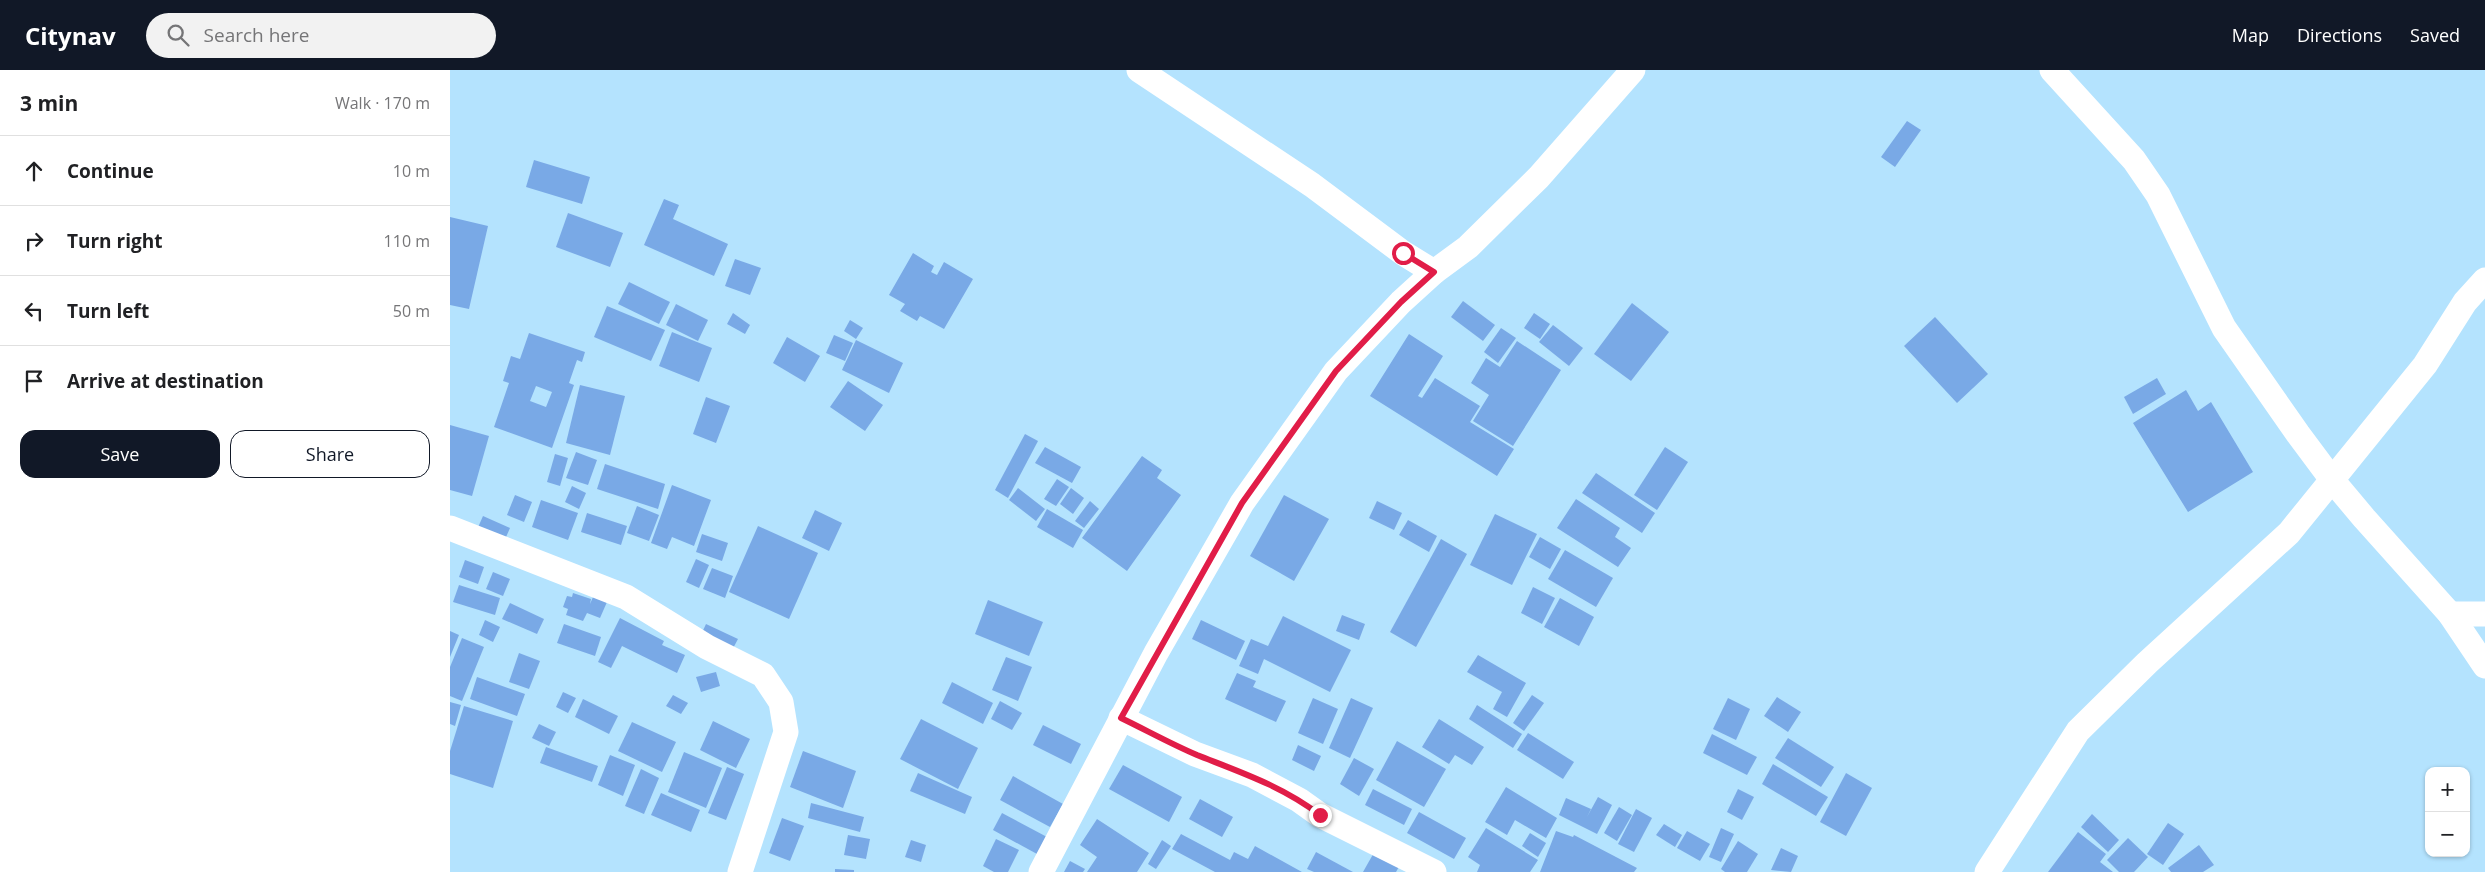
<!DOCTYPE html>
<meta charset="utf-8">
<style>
body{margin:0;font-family:"Open Sans",sans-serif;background:#f2f2f2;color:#202124}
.controls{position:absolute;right:15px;bottom:15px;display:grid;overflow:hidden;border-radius:10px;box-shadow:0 1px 4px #0004}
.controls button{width:45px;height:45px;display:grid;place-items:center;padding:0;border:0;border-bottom:1px solid #e0e0e0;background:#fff;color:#202124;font:25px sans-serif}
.stop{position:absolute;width:15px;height:15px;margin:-11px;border:4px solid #e11d48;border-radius:50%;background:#fff}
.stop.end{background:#e11d48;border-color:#fff;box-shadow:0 1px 5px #0008}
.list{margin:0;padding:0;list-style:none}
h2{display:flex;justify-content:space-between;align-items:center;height:65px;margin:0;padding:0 20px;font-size:21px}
h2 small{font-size:16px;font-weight:400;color:#757577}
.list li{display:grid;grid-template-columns:32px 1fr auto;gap:15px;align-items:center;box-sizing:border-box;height:70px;padding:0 20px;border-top:1px solid #e0e0e0}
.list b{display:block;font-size:19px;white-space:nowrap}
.list em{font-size:16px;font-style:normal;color:#757577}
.actions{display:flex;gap:10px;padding:15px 20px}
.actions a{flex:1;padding:11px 0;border:1px solid #111827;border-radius:15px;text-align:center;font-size:18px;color:#111827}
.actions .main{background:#111827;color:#fff}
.icon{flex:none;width:28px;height:28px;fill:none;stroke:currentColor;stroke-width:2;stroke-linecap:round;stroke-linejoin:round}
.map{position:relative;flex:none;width:2035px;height:802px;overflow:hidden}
header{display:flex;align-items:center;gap:30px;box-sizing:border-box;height:70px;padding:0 25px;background:#111827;color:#fff}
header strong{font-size:24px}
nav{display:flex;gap:28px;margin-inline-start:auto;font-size:18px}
.search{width:350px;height:45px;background:#f2f2f2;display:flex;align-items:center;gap:12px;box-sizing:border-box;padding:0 18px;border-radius:28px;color:#757577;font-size:19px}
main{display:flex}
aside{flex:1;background:#fff}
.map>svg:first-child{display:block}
.building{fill:#79a9e6;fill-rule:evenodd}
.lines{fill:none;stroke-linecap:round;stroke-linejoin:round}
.street{stroke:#fff;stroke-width:25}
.route{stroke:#e11d48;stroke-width:6}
</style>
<header>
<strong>Citynav</strong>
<div class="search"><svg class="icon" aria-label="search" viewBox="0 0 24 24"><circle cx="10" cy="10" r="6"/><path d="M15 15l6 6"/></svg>Search here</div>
<nav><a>Map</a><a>Directions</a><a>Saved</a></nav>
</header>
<main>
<aside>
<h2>3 min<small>Walk · 170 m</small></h2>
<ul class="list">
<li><svg class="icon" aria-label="ahead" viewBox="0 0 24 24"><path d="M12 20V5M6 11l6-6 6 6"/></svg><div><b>Continue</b></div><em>10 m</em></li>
<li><svg class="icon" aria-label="right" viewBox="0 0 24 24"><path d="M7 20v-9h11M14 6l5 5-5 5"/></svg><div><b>Turn right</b></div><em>110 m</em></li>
<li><svg class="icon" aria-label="left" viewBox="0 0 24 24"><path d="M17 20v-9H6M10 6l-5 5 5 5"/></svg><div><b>Turn left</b></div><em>50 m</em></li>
<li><svg class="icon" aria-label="arrive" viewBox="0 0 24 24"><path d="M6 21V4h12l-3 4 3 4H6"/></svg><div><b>Arrive at destination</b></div></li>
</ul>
<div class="actions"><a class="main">Save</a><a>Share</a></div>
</aside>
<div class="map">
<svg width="2035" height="802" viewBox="0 0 2035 802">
<rect width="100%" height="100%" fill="#b4e3fe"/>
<g class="building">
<path d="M1457,51L1471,60L1445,97L1431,87Z"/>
<path d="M84,90L140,107L132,134L76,117Z"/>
<path d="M214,129L229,135L223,149L278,174L264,206L194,175Z"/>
<path d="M118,143L173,163L160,197L106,177Z"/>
<path d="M0,147L38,156L19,239L0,235Z"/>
<path d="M463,183L484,196L481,202L487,205L494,192L523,209L494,259L470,246L467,251L450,241L455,234L439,225Z"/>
<path d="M285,189L311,198L300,225L275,216Z"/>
<path d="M179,212L220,232L209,254L168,234Z"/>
<path d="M1013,231L1045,255L1033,271L1001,247Z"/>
<path d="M1182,233L1219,262L1181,311L1144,284Z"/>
<path d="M226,234L258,250L248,271L216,255Z"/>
<path d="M157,236L215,260L201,291L144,267Z"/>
<path d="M283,243L300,255L295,264L277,254Z"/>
<path d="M1084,243L1100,254L1090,269L1074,258Z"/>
<path d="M1485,247L1538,304L1507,333L1454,276Z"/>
<path d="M400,250L413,258L406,269L394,261Z"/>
<path d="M1103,255L1133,278L1119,296L1089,272Z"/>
<path d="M1051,258L1066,268L1048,293L1034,282Z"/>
<path d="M222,262L262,278L249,312L209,296Z"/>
<path d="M79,263L135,282L132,292L127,290L119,313L124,315L102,378L44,357L59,313L53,311L61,286L70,289ZM86,316L102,322L96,337L80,331Z"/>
<path d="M959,264L993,286L968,326L972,328L985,308L1030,336L1020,352L1064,379L1047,406L920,326Z"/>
<path d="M384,265L403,273L395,291L376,283Z"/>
<path d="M337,267L370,286L355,312L323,293Z"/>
<path d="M406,270L453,293L439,323L392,300Z"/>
<path d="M1067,271L1111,300L1063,376L1023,351L1039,325L1021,313L1036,288L1050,297Z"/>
<path d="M1707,308L1716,324L1683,344L1674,327Z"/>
<path d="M398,311L433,335L415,361L380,337Z"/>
<path d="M130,315L175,326L160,385L116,373Z"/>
<path d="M1736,320L1748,341L1761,332L1803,402L1738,442L1683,353Z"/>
<path d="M256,327L280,336L266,373L243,364Z"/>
<path d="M0,355L39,366L22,426L0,420Z"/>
<path d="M575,364L588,371L558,428L545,420Z"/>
<path d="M595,377L631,397L622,413L585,393Z"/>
<path d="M1215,377L1238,392L1207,440L1184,425Z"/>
<path d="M126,382L147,390L138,415L116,408Z"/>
<path d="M105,384L118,388L110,416L97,412Z"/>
<path d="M692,386L712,400L707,408L731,425L677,501L632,468Z"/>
<path d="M155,394L215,414L208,439L147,419Z"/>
<path d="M1146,403L1205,443L1192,463L1132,423Z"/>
<path d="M607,409L619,417L606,436L594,429Z"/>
<path d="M222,415L261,430L244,476L222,467L217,479L201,473Z"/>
<path d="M122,416L136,423L129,439L115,432Z"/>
<path d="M568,418L595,439L586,451L559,430Z"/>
<path d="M621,418L634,428L623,444L610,434Z"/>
<path d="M65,425L82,432L74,452L57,445Z"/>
<path d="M834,425L879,449L844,511L800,486Z"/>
<path d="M1126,429L1170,458L1165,467L1181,478L1168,497L1107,458Z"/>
<path d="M91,430L128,443L118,470L82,457Z"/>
<path d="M640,431L649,439L634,458L625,451Z"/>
<path d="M927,431L952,443L944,460L919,448Z"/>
<path d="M187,436L209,445L199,471L177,463Z"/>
<path d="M597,439L633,460L623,478L587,457Z"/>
<path d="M365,440L392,453L379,481L352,468Z"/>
<path d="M137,443L177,456L171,475L131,462Z"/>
<path d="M1045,444L1087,464L1062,515L1020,495Z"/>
<path d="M33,446L60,458L53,474L26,462Z"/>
<path d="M958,450L987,466L979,482L949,465Z"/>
<path d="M308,456L368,483L339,549L279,522Z"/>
<path d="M252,464L278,473L272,491L246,482Z"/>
<path d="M1090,467L1111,479L1100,499L1079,487Z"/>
<path d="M991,469L1017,484L966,577L940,562Z"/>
<path d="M1115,480L1163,508L1146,537L1098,509Z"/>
<path d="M246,489L259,495L249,518L236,512Z"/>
<path d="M15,490L34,497L28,514L9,507Z"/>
<path d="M262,498L283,506L275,528L253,519Z"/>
<path d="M43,502L60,509L53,526L36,519Z"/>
<path d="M9,515L50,528L45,545L3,532Z"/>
<path d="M1083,517L1105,528L1092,554L1071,543Z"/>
<path d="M123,523L141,529L140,534L143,527L157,532L150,548L137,543L133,551L116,545L118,539L113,537L117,526L122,527Z"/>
<path d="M1110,528L1144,547L1129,576L1094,557Z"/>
<path d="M538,530L593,552L579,586L525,564Z"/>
<path d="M60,533L94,549L87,564L52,549Z"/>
<path d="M892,545L915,554L909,570L886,561Z"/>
<path d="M833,546L901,580L880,622L814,589L808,604L789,596L801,569L818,576Z"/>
<path d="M170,548L214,571L212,575L235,585L227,603L172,576L161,598L148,592Z"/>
<path d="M35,550L50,557L43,572L29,565Z"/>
<path d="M751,550L795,571L786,590L742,569Z"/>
<path d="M114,554L151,567L145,586L107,573Z"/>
<path d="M256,554L288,569L280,584L249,569Z"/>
<path d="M0,561L9,565L0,587Z"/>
<path d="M12,568L34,577L12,631L0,626V597Z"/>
<path d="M69,583L90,591L79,619L59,612Z"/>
<path d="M1028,585L1076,613L1057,647L1043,639L1052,622L1017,602Z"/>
<path d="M556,587L582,597L568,631L542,620Z"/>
<path d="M266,602L270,616L251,622L246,607Z"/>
<path d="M787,603L806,611L803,617L836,631L826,652L775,629Z"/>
<path d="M27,607L75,624L67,646L20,629Z"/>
<path d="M502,612L543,633L533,654L492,633Z"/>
<path d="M113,622L126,628L118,643L106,637Z"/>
<path d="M223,625L238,633L231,644L216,636Z"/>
<path d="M1082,625L1094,633L1074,661L1063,653Z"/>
<path d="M1327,627L1351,642L1338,662L1314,646Z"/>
<path d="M863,628L888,639L873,674L848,663Z"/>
<path d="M901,628L923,638L900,688L879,678Z"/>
<path d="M1278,628L1300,639L1286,670L1263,659Z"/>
<path d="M133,629L168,646L159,664L125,647Z"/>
<path d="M550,631L572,643L562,660L541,649Z"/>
<path d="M0,632L11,635L5,656L0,654Z"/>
<path d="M1027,635L1072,664L1063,678L1019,649Z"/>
<path d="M14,636L63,651L43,718L0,704V681Z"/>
<path d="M471,649L528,678L508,719L450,689Z"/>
<path d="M989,649L1034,677L1022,695L1005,685L999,694L972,677Z"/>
<path d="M263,651L300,669L286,698L250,680Z"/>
<path d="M182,652L226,672L212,702L168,681Z"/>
<path d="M89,654L106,662L99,676L82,668Z"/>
<path d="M593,655L631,674L621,694L583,675Z"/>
<path d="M1078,663L1124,692L1113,709L1067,680Z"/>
<path d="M1262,664L1307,687L1297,705L1253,683Z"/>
<path d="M1338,668L1384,697L1371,717L1325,688Z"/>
<path d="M947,671L996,699L974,737L926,710Z"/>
<path d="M848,675L871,686L864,701L842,690Z"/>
<path d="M96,677L148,696L142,712L90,693Z"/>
<path d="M353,681L406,701L393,738L340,717Z"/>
<path d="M234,682L272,698L256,738L218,722Z"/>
<path d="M160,685L185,695L173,726L148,715Z"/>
<path d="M904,688L924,699L909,726L890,714Z"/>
<path d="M1323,694L1378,727L1366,746L1312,714Z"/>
<path d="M673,695L732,727L719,752L659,719Z"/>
<path d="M277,697L294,704L276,750L258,743Z"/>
<path d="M191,699L209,708L194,744L175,736Z"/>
<path d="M468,703L522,727L515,744L460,721Z"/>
<path d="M1396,703L1422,718L1396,766L1370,752Z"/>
<path d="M563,706L613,734L600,757L550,730Z"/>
<path d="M1056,717L1107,748L1096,768L1065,750L1057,765L1035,752Z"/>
<path d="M923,719L962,739L954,755L915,735Z"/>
<path d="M1288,719L1304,727L1292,750L1277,742Z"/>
<path d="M211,723L250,740L241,762L201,745Z"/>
<path d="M1148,727L1162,735L1147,764L1109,745L1116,728L1141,739L1137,747Z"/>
<path d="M750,729L783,747L772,767L739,749Z"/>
<path d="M361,733L414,747L410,762L358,748Z"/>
<path d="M1169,737L1182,745L1167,771L1154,763Z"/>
<path d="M1186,739L1202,748L1184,782L1168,774Z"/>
<path d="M969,742L1016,768L1004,789L957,763Z"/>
<path d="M552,743L597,767L587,784L543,760Z"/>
<path d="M1642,744L1669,770L1658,782L1631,757Z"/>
<path d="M332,748L354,756L340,791L319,783Z"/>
<path d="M647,749L699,783L687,802H637L647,787L630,775Z"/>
<path d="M1718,753L1734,764L1713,795L1697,784Z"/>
<path d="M1214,754L1232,765L1225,777L1206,765Z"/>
<path d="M1036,758L1088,790L1080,802H1027L1030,795L1018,787Z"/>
<path d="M1271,758L1284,764L1271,792L1259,787Z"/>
<path d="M1106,761L1123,767L1124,765L1187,798L1184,802H1090Z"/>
<path d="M1237,761L1260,774L1250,791L1227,778Z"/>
<path d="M1628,762L1656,784L1650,792L1663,802H1598Z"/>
<path d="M1080,763L1096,773L1088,787L1072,776Z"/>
<path d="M731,764L780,790L784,782L798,789L805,776L852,802H765L722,779Z"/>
<path d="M398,765L420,769L416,789L394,785Z"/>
<path d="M1678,768L1698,787L1684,802H1669L1657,790Z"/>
<path d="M546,769L569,780L558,802H544L533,796Z"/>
<path d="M461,770L476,775L471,792L455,787Z"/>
<path d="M712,770L721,776L706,799L698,794Z"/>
<path d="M1288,771L1308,784L1297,802H1275L1271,799Z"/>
<path d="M1749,775L1764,795L1753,802H1721L1718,798Z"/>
<path d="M1331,778L1348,786L1341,802L1321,800Z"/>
<path d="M926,779L951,793L946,802H913Z"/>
<path d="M866,782L903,802H864L857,799Z"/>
<path d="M620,791L635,799L633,802H614Z"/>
<path d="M385,799L404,800V802H385Z"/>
</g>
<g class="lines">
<g class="street">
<path d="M689,0L862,115L953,183L984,202"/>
<path d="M1602,0L1684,90L1708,125L1774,258L1848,364L1883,411L1914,448L2000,544L2035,596"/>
<path d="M0,458L176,527L257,577L313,605L331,632L336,662L290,802"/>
<path d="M2000,544H2035"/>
<path d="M671,648L745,684L802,705L849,730L870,745L984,802"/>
<path d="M591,802L706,583L792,433L886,301L951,232L984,202L1018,177L1089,107L1183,0"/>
<path d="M1537,802L1628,661L1697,593L1839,463L1975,295L2015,232L2035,210"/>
</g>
</g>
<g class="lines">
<path class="route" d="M870,745C832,716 790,702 747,685C721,674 696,660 671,648L792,433L886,301L951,232L984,202L953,183"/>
</g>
</svg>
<div class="controls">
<button>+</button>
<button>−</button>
</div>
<div class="stop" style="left:953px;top:183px"></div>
<div class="stop end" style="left:870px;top:745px"></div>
</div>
</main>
